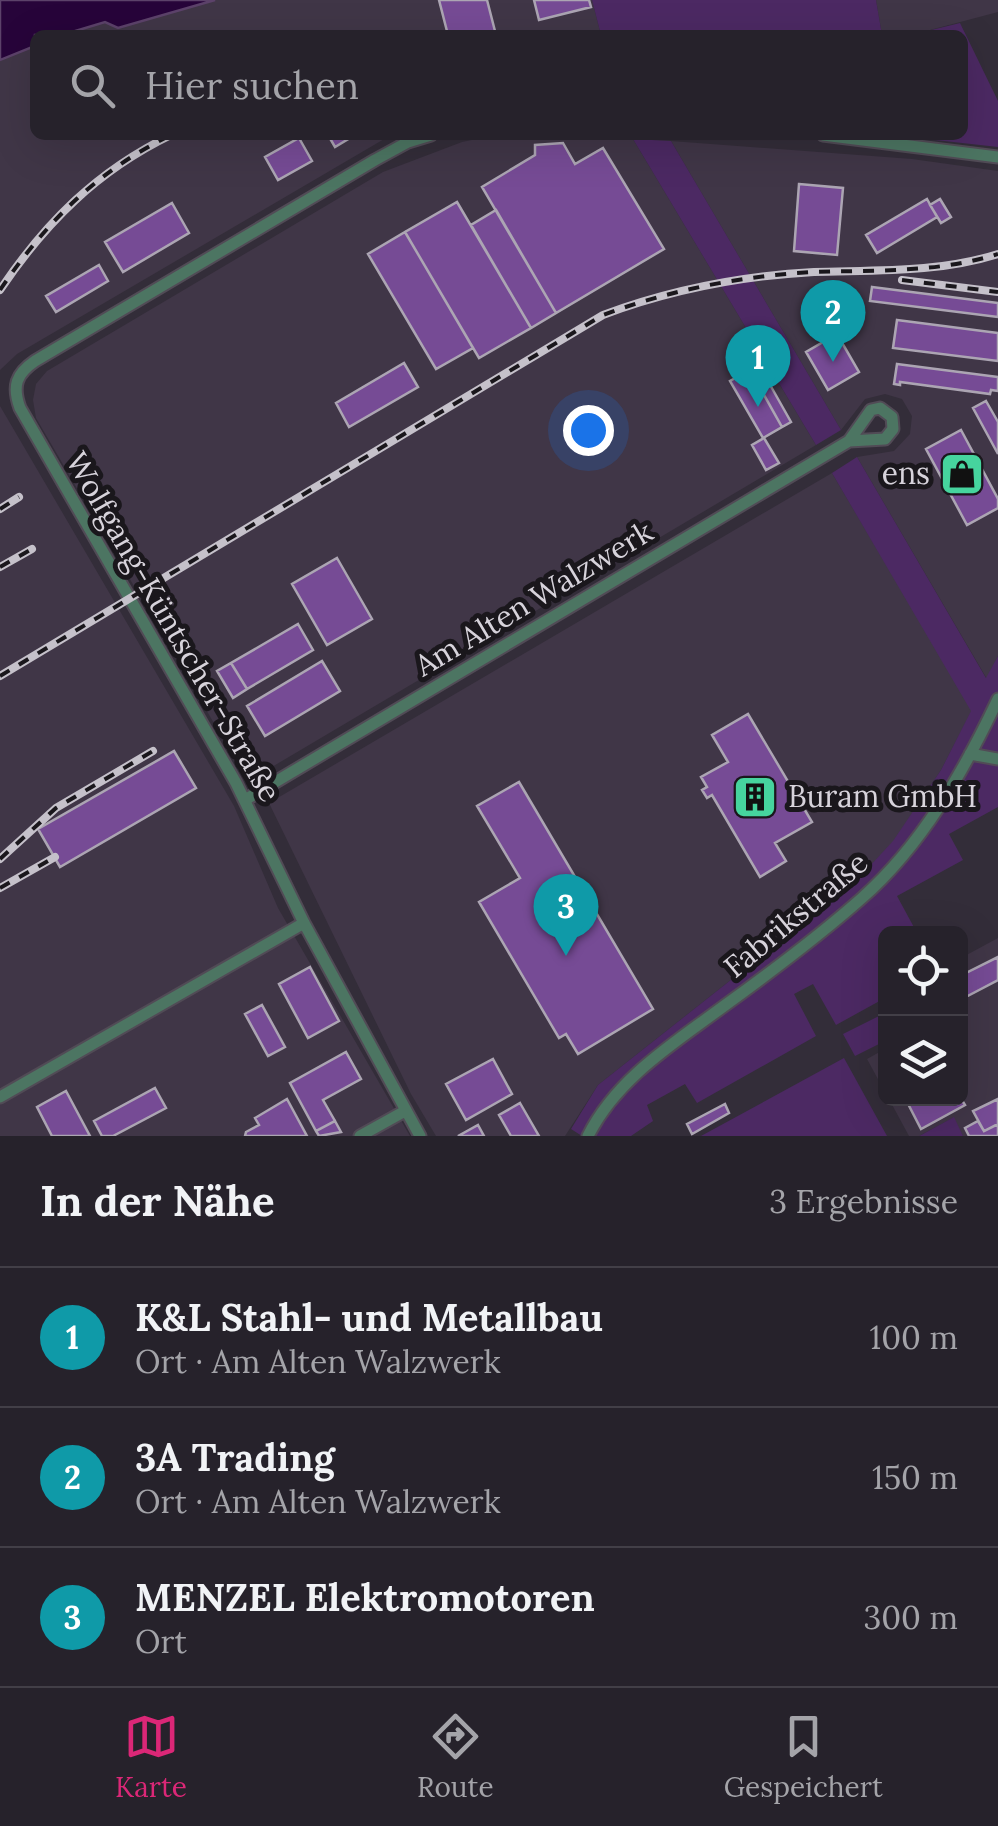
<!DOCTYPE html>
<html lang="de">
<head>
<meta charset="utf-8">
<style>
  :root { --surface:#26222b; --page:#2e2a33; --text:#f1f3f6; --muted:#a4a4a9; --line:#423f47; --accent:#db2777 }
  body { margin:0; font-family:Lora,serif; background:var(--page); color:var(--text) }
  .controls { position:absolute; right:30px; bottom:30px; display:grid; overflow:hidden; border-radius:15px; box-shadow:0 10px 40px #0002 }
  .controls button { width:90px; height:90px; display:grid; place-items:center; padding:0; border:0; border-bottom:2px solid var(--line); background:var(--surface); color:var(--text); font:50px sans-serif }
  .you { position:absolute; left:588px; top:430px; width:35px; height:35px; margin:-25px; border:8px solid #fff; border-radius:50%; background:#1a73e8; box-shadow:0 0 0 15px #1a73e833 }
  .badge { display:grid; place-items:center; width:65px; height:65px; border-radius:50%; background:var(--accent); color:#fff; font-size:32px; font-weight:700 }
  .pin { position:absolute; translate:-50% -82px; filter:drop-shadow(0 2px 5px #0008) }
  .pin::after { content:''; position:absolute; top:52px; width:35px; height:30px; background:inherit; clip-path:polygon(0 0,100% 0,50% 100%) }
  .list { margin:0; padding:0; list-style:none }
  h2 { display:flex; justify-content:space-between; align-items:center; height:130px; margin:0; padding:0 40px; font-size:42px }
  h2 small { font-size:32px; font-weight:400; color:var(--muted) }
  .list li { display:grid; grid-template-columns:65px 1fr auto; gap:30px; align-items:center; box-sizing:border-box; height:140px; padding:0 40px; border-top:2px solid var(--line) }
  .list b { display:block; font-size:38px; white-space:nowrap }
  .list p { margin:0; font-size:32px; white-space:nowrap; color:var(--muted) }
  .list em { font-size:32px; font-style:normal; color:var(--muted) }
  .icon { flex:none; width:55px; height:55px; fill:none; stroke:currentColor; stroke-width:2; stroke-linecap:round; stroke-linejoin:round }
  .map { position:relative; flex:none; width:998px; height:1136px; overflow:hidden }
  .search { position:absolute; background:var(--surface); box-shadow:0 10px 40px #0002; left:30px; right:30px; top:30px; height:110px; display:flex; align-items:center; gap:25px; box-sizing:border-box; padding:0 35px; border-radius:15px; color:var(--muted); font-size:38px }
  .sheet { height:550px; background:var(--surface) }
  nav { display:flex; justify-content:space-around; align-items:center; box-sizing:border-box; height:140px; border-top:2px solid var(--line); background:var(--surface); font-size:28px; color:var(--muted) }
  nav a { display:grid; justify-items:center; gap:5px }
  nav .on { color:var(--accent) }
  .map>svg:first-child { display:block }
</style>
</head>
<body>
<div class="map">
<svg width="998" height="1136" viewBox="0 0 998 1136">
  <rect width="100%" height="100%" fill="#332d39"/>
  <!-- built -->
  <path fill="#403647" d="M215 0H592L601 35H62L106 21 119 28Z
    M876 0H998V12L911 35H882Z
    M35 46V135H391L17 354 0 370V60Z
    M496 135 633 139 816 445 255 777 243 773 36 418 33 400 36 384 47 371 383 172 462 142Z
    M671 141 912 159 998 171V656L987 679 857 457 894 451 910 434 912 416 902 399 885 394 865 399 841 430Z
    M0 406 234 806 278 908 410 1136H0Z
    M832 473 972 710 941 770 893 842 856 881 598 1085 565 1136H436L411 1094 269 803Z
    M998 938V1136H963L953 1118 919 1136H909L889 1099 960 1098 961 958Z
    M885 1049V1092L867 1059Z"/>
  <!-- green -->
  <path fill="#4c2963" d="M592 0H876L882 35H601Z
    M960 23 998 101V147L890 135H963V35H911Z
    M633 139 671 141 841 430 816 445Z
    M857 457 986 678 998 656V807L949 834 963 860 897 896 916 931 886 934 885 998 836 1025 813 984 794 994 816 1036 697 1103 685 1084 647 1105 653 1121 631 1136H582L571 1129 598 1085 856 881 893 841 941 770 971 711 832 473Z
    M885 1013V1041L855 1056 843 1034Z
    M844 1058 887 1136H701Z
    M954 1117 963 1136H919L923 1134Z"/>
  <!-- water -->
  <path fill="#27043a" stroke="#5c426a" stroke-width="2.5" d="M0 0H215L118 28 105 22 62 35H35V46L0 60Z"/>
  <!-- building -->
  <path fill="#764b95" stroke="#aca5b3" stroke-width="2.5" d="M439 0H487L496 35H448Z
    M534 0H589L591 7 539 20Z
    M328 135H355L335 147Z
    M299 138 312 161 278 180 265 157Z
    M563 143 575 164 603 148 664 249 556 313 482 187 535 155V145Z
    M799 184 843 188 837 255 794 251Z
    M927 199 937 217 877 253 866 235Z
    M940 199 951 217 941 223 930 205Z
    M457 202 531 328 479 358 405 232Z
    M172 203 189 233 123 272 105 242Z
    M496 210 556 313 531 328 471 225Z
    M405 232 473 348 436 369 368 254Z
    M99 265 108 281 56 312 46 296Z
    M872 287 998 303V317L870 301Z
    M897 320 998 333V361L893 348Z
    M837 334 859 372 828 390 806 352Z
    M404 363 418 387 349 427 336 403Z
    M897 364 998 377V391L991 390 990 394 900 382V385L894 384Z
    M750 370 782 427 763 438 730 381Z
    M769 383 791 422 782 427 760 388Z
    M986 401 998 422V454L973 408Z
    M961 430 998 499V508L967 525 926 449Z
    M764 438 779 463 766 470 752 445Z
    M337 558 372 619 327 645 292 584Z
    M298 624 313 650 247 689 231 663Z
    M322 661 340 691 265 736 247 706Z
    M231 663 247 689 233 698 217 671Z
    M748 714 812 822 775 843 786 861 760 877 712 795 707 798 702 790 707 787 701 777 728 762 712 735Z
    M174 751 196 788 60 867 38 829Z
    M519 782 653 1009 578 1054 566 1034 559 1038 479 902 520 878 477 806Z
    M998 957V980L960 1000V976Z
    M310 967 339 1021 308 1038 279 984Z
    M262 1005 285 1047 268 1056 245 1014Z
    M346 1052 361 1079 323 1100 335 1121 316 1131 290 1083Z
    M493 1059 512 1094 466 1120 446 1084Z
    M155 1088 166 1108 113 1136H102L94 1121Z
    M66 1091 90 1136H52L37 1107Z
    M960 1097 965 1105 921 1129 905 1098Z
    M287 1099 307 1136H245L246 1132 259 1125 255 1118Z
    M998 1099V1124L984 1131 973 1111Z
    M520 1103 539 1136H511L499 1115Z
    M725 1104 729 1113 692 1134 687 1124Z
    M335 1121 341 1132 319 1136 316 1131Z
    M978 1121 984 1131 998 1124V1136H969L965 1128Z
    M478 1125 484 1136H458Z"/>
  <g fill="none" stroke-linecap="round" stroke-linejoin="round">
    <!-- minor casing -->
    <g stroke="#514b56" stroke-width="15">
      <path id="minor" d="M823 135 998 157
        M880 408 892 417 893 429 885 439 849 441 871 410Z
        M970 754 998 759
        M245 800 849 441
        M0 1097 304 923
        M360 1136 405 1111
        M420 1136 304 923 236 783 20 408C12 386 16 374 35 361L375 160 408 142 431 135
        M588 1136C617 1078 673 1044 724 1006 771 972 818 937 862 898 922 845 964 771 998 699"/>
    </g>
    <!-- minor -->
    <use href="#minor" stroke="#4c7562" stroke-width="11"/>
    <!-- rail casing -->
    <g stroke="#c5c1ca" stroke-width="8">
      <path id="rail" d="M902 280 998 292
        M0 290C46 222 97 171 171 135
        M0 509 19 497
        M0 567 32 549
        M0 676 603 315C670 290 741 276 814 272 876 270 938 273 998 254
        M0 859 56 808 153 751
        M0 888 55 857"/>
    </g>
    <!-- rail -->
    <use href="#rail" stroke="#1a171c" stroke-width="4" stroke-dasharray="11" stroke-linecap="butt"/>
  </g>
  <!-- icons -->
  <defs>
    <g id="shop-square" transform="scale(2.25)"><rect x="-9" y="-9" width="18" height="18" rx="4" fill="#46d49e" stroke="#1a171c"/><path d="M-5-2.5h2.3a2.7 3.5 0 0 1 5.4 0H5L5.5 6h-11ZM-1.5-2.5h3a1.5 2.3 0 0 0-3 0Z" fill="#111"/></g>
    <g id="building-square" transform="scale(2.25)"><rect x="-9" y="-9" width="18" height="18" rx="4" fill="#46d49e" stroke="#1a171c"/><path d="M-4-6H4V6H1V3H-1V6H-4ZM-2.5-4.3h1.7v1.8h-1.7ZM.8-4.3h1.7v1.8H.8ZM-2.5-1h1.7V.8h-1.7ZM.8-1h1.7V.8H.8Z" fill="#111"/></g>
  </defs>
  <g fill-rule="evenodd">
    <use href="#shop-square" x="962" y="474"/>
    <use href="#building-square" x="755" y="797"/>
  </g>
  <g text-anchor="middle" stroke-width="10" stroke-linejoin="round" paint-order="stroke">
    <!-- poi labels -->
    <g font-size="30" fill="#d7d3db" stroke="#1a171c" text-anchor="end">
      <text x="930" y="484">ens</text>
      <text x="788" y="807" text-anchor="start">Buram GmbH</text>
    </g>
    <!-- street labels -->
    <g font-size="30" fill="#d7d3db" stroke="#1a171c">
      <text transform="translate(534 599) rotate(-31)" y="10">Am Alten Walzwerk</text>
      <text transform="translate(173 627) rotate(60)" y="10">Wolfgang-Küntscher-Straße</text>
      <text transform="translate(796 915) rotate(-40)" y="10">Fabrikstraße</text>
    </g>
  </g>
</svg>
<div class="controls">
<button><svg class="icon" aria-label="locate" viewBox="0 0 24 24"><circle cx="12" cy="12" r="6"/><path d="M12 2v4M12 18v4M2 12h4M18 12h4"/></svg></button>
<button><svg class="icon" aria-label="layers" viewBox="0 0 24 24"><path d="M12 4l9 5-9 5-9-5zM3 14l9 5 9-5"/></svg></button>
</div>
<div class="you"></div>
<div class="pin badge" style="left:758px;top:407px;background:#0f9aa8">1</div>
<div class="pin badge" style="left:833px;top:362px;background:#0f9aa8">2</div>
<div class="pin badge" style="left:566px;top:956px;background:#0f9aa8">3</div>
<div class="search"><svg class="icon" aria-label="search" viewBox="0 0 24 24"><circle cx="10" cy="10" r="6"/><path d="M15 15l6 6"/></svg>Hier suchen</div>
</div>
<section class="sheet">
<h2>In der Nähe<small>3 Ergebnisse</small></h2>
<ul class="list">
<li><span class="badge" style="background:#0f9aa8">1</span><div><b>K&amp;L Stahl- und Metallbau</b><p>Ort · Am Alten Walzwerk</p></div><em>100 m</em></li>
<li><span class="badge" style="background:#0f9aa8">2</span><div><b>3A Trading</b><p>Ort · Am Alten Walzwerk</p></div><em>150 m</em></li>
<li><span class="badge" style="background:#0f9aa8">3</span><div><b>MENZEL Elektromotoren</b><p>Ort</p></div><em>300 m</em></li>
</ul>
</section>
<nav>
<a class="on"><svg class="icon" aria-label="map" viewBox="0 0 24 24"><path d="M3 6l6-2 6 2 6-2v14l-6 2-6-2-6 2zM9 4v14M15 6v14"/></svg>Karte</a>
<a><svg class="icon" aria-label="directions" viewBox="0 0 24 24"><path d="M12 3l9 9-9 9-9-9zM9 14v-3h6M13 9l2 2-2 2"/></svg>Route</a>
<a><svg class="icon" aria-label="saved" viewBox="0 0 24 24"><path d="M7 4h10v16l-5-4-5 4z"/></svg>Gespeichert</a>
</nav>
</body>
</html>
